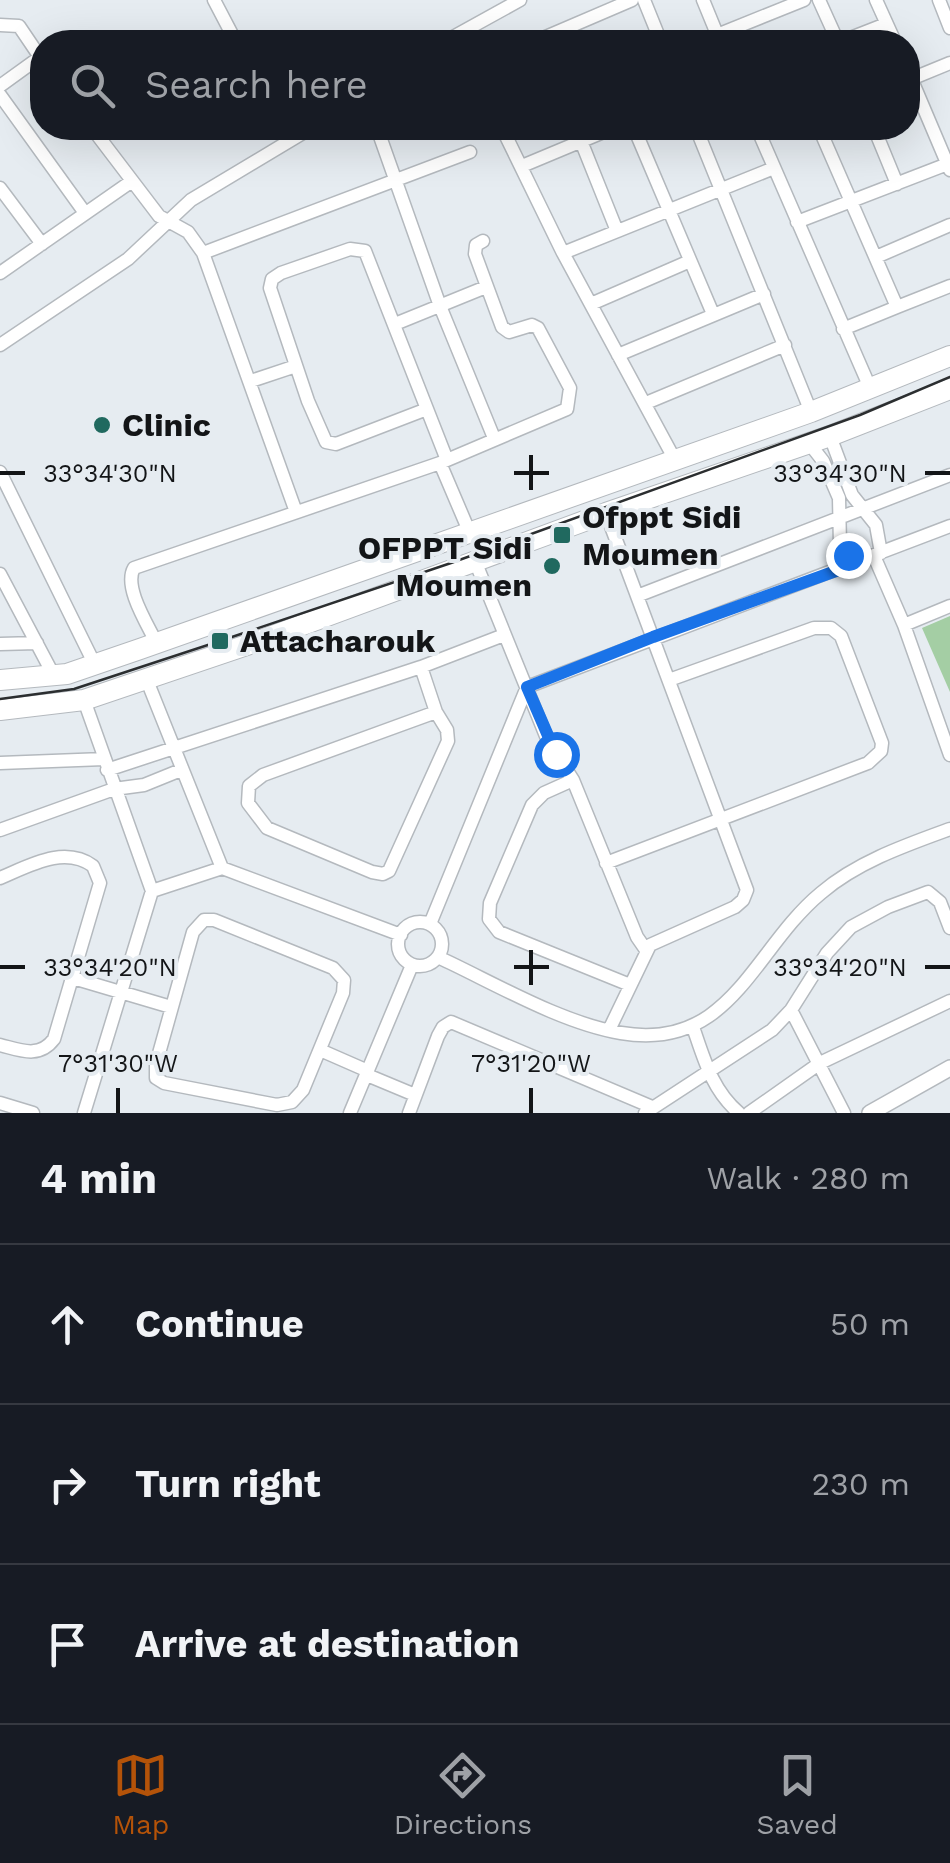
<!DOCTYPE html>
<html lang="en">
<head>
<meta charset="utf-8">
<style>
  :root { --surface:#171b24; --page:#242831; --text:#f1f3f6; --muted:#9ea1a6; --line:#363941; --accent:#b45309 }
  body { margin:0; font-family:"Work Sans",sans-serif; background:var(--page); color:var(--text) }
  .stop { position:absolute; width:30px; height:30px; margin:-22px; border:8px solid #1a73e8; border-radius:50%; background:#fff }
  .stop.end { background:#1a73e8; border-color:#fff; box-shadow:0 2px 10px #0008 }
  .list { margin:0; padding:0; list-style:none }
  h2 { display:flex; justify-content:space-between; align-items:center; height:130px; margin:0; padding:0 40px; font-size:42px }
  h2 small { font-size:32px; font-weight:400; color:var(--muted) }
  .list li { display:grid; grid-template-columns:65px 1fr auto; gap:30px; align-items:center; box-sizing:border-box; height:160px; padding:0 40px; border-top:2px solid var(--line) }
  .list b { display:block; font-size:38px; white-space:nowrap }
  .list em { font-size:32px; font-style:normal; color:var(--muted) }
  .icon { flex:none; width:55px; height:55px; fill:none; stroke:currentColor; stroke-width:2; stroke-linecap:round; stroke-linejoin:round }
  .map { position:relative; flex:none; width:950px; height:1113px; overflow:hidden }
  .search { position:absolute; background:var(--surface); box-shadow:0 10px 40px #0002; left:30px; right:30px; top:30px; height:110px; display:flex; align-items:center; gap:25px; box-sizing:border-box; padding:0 35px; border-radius:40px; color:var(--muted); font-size:38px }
  .sheet { height:610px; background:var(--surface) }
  nav { display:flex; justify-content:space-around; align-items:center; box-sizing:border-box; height:140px; border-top:2px solid var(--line); background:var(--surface); font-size:28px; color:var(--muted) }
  nav a { display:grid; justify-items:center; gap:5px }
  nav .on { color:var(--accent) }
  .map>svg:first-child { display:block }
</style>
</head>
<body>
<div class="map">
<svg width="950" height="1113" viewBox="0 0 950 1113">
  <rect width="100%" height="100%" fill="#e6ecf1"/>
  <!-- green -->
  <path fill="#a4cea4" d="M950 616V692L922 628Z"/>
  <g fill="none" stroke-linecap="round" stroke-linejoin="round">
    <!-- minor casing -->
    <g stroke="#b4b9be" stroke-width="15">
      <path id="minor" d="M214 0 236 42
        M644 0 661 42
        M703 0 719 39
        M819 0 838 42
        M876 0 895 42
        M939 0 950 28
        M0 25 19 26 42 60
        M717 35 804 0
        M444 42 520 0
        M534 42 632 0
        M840 42 886 24
        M908 71 950 170
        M911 79 950 63
        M0 86 40 57
        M0 95 85 213
        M92 128 159 216 188 232 203 253 296 512
        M377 128 440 306 494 438
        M502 128 563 253 675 460
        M634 128 713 314
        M696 128 811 412
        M757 128 871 390
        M819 128 897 307 843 329
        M874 128 897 184
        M760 135 778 128
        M581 141 617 231
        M522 166 613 128
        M0 188 42 244
        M797 222 950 163
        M203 253 470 152
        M563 253 774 168
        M876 257 950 225
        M0 273 132 181
        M591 304 690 261
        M897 307 950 286
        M395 324 486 287
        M0 345 128 259 191 200 311 128
        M618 355 764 294
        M251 381 296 366
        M646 403 785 345
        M427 409 336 444 326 442 308 401 270 288 272 279 281 273 350 249 365 251 447 460
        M830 436 852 495 876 525 881 553
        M809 443 823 461 839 498 840 545 858 563
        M440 463 469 531
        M0 472 95 665
        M606 513 747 890 743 900 735 907 650 945 609 1030
        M874 556 904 625 950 755
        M475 561 548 741 573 780 637 937 646 950
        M0 574 54 676
        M637 596 950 475
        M904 625 950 606
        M0 644 37 643
        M157 644C148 625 123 587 134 568L440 463 567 409 570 388 538 328 532 325 509 332 502 327 475 254 476 245 483 241
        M421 667 436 712 447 730 448 741 389 871 383 874 372 872 267 828 248 803 249 786 263 775 436 712
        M146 678 222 868 401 935
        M0 763 104 759
        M107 770 421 667 504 635
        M573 780 544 793 532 805 490 903 489 919 499 932 630 985
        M0 830 114 789 144 785 181 770
        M606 863 868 763 881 751 882 743 841 636 831 628H814L669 680
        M0 878C29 866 64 845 93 866L100 883 54 1039C39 1059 20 1050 0 1045
        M152 891 222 868
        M204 920H214L333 968 344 980 343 993 303 1090 292 1102 277 1105 164 1083 156 1078V1064L193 932Z
        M398 944a22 22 0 1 1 44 0a22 22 0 1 1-44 0Z
        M430 924 527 687 950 526
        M438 957C494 983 561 1023 621 1033 731 1052 753 949 821 893 857 862 906 845 950 829
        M73 978 171 1007
        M791 1010 844 1113
        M693 1027C704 1059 712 1090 739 1113
        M320 1050 368 1071
        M367 1075 415 1095
        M0 1103 33 1113
        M84 1113 152 891 84 700
        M350 1113 412 965
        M409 1113 438 1036 443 1027 451 1022 652 1107
        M645 1113 772 1030 791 1010 827 953 851 927 888 907 928 892 940 902 950 928
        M749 1113 820 1063 950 1001"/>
    </g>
    <!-- tertiary casing -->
    <g stroke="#b4b9be" stroke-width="18">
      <path id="tertiary" d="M870 1113 950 1068"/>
    </g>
    <!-- primary casing -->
    <g stroke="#b4b9be" stroke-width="22">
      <path id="primary" d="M0 680 67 674 140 649 811 412 950 356
        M0 710 84 700 259 641 606 513 830 436 950 389"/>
    </g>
    <!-- minor -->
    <use href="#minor" stroke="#fff" stroke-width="12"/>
    <!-- tertiary -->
    <use href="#tertiary" stroke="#fff" stroke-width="15"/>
    <!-- primary -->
    <use href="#primary" stroke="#fff" stroke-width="20"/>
    <!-- tram -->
    <path stroke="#2b2e30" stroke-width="2.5" d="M0 699 74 689 220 641 451 563 860 415 950 377"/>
  </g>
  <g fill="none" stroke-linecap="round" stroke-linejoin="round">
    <!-- route -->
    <path stroke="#1a73e8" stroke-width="12" d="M556 754 527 687 653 637 858 563 848 555"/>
  </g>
  <!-- ticks -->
  <path fill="none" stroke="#131517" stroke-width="4" d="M531 455V490M0 473H25M514 473H549M925 473H950M531 950V985M0 967H25M514 967H549M925 967H950M118 1088V1113M531 1088V1113"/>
  <!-- markers -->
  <g fill="#20695f" stroke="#e6ecf1" stroke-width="4">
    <circle cx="102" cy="425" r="10"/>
    <rect x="552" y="525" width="20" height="20" rx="5"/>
    <circle cx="552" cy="566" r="10"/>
    <rect x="210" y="631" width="20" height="20" rx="5"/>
  </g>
  <g text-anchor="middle" stroke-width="8" stroke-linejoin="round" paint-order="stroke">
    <!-- poi labels -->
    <g font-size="32" font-weight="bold" fill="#131517" stroke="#e6ecf1" text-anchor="start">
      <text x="122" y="436">Clinic</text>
      <text x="582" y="528">Ofppt Sidi<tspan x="582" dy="37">Moumen</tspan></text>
      <text x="532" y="559" text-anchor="end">OFPPT Sidi<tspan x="532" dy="37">Moumen</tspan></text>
      <text x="240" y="652">Attacharouk</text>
    </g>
  </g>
  <g font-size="25" text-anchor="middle" fill="#131517" stroke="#e6ecf1" stroke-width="8" stroke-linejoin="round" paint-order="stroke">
    <text x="110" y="482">33°34'30"N</text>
    <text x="840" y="482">33°34'30"N</text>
    <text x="110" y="976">33°34'20"N</text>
    <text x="840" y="976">33°34'20"N</text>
    <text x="118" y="1072">7°31'30"W</text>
    <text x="531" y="1072">7°31'20"W</text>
  </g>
</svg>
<div class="stop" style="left:556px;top:754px"></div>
<div class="stop end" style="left:848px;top:555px"></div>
<div class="search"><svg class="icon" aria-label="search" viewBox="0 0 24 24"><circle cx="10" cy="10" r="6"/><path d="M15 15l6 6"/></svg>Search here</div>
</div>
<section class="sheet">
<h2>4 min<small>Walk · 280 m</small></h2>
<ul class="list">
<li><svg class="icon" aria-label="ahead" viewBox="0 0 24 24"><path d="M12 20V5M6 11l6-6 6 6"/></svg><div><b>Continue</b></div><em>50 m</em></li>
<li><svg class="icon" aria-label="right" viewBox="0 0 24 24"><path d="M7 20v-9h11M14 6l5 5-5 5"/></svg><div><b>Turn right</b></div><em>230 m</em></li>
<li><svg class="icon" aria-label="arrive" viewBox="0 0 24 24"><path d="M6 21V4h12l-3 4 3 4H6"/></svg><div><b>Arrive at destination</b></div></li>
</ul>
</section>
<nav>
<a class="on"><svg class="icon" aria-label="map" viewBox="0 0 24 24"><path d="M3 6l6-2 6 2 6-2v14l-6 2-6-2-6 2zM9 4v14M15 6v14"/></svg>Map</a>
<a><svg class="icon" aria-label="directions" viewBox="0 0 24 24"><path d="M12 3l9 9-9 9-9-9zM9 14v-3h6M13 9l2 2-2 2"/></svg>Directions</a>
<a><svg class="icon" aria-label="saved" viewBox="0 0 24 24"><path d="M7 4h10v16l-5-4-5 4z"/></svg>Saved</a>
</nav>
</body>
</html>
